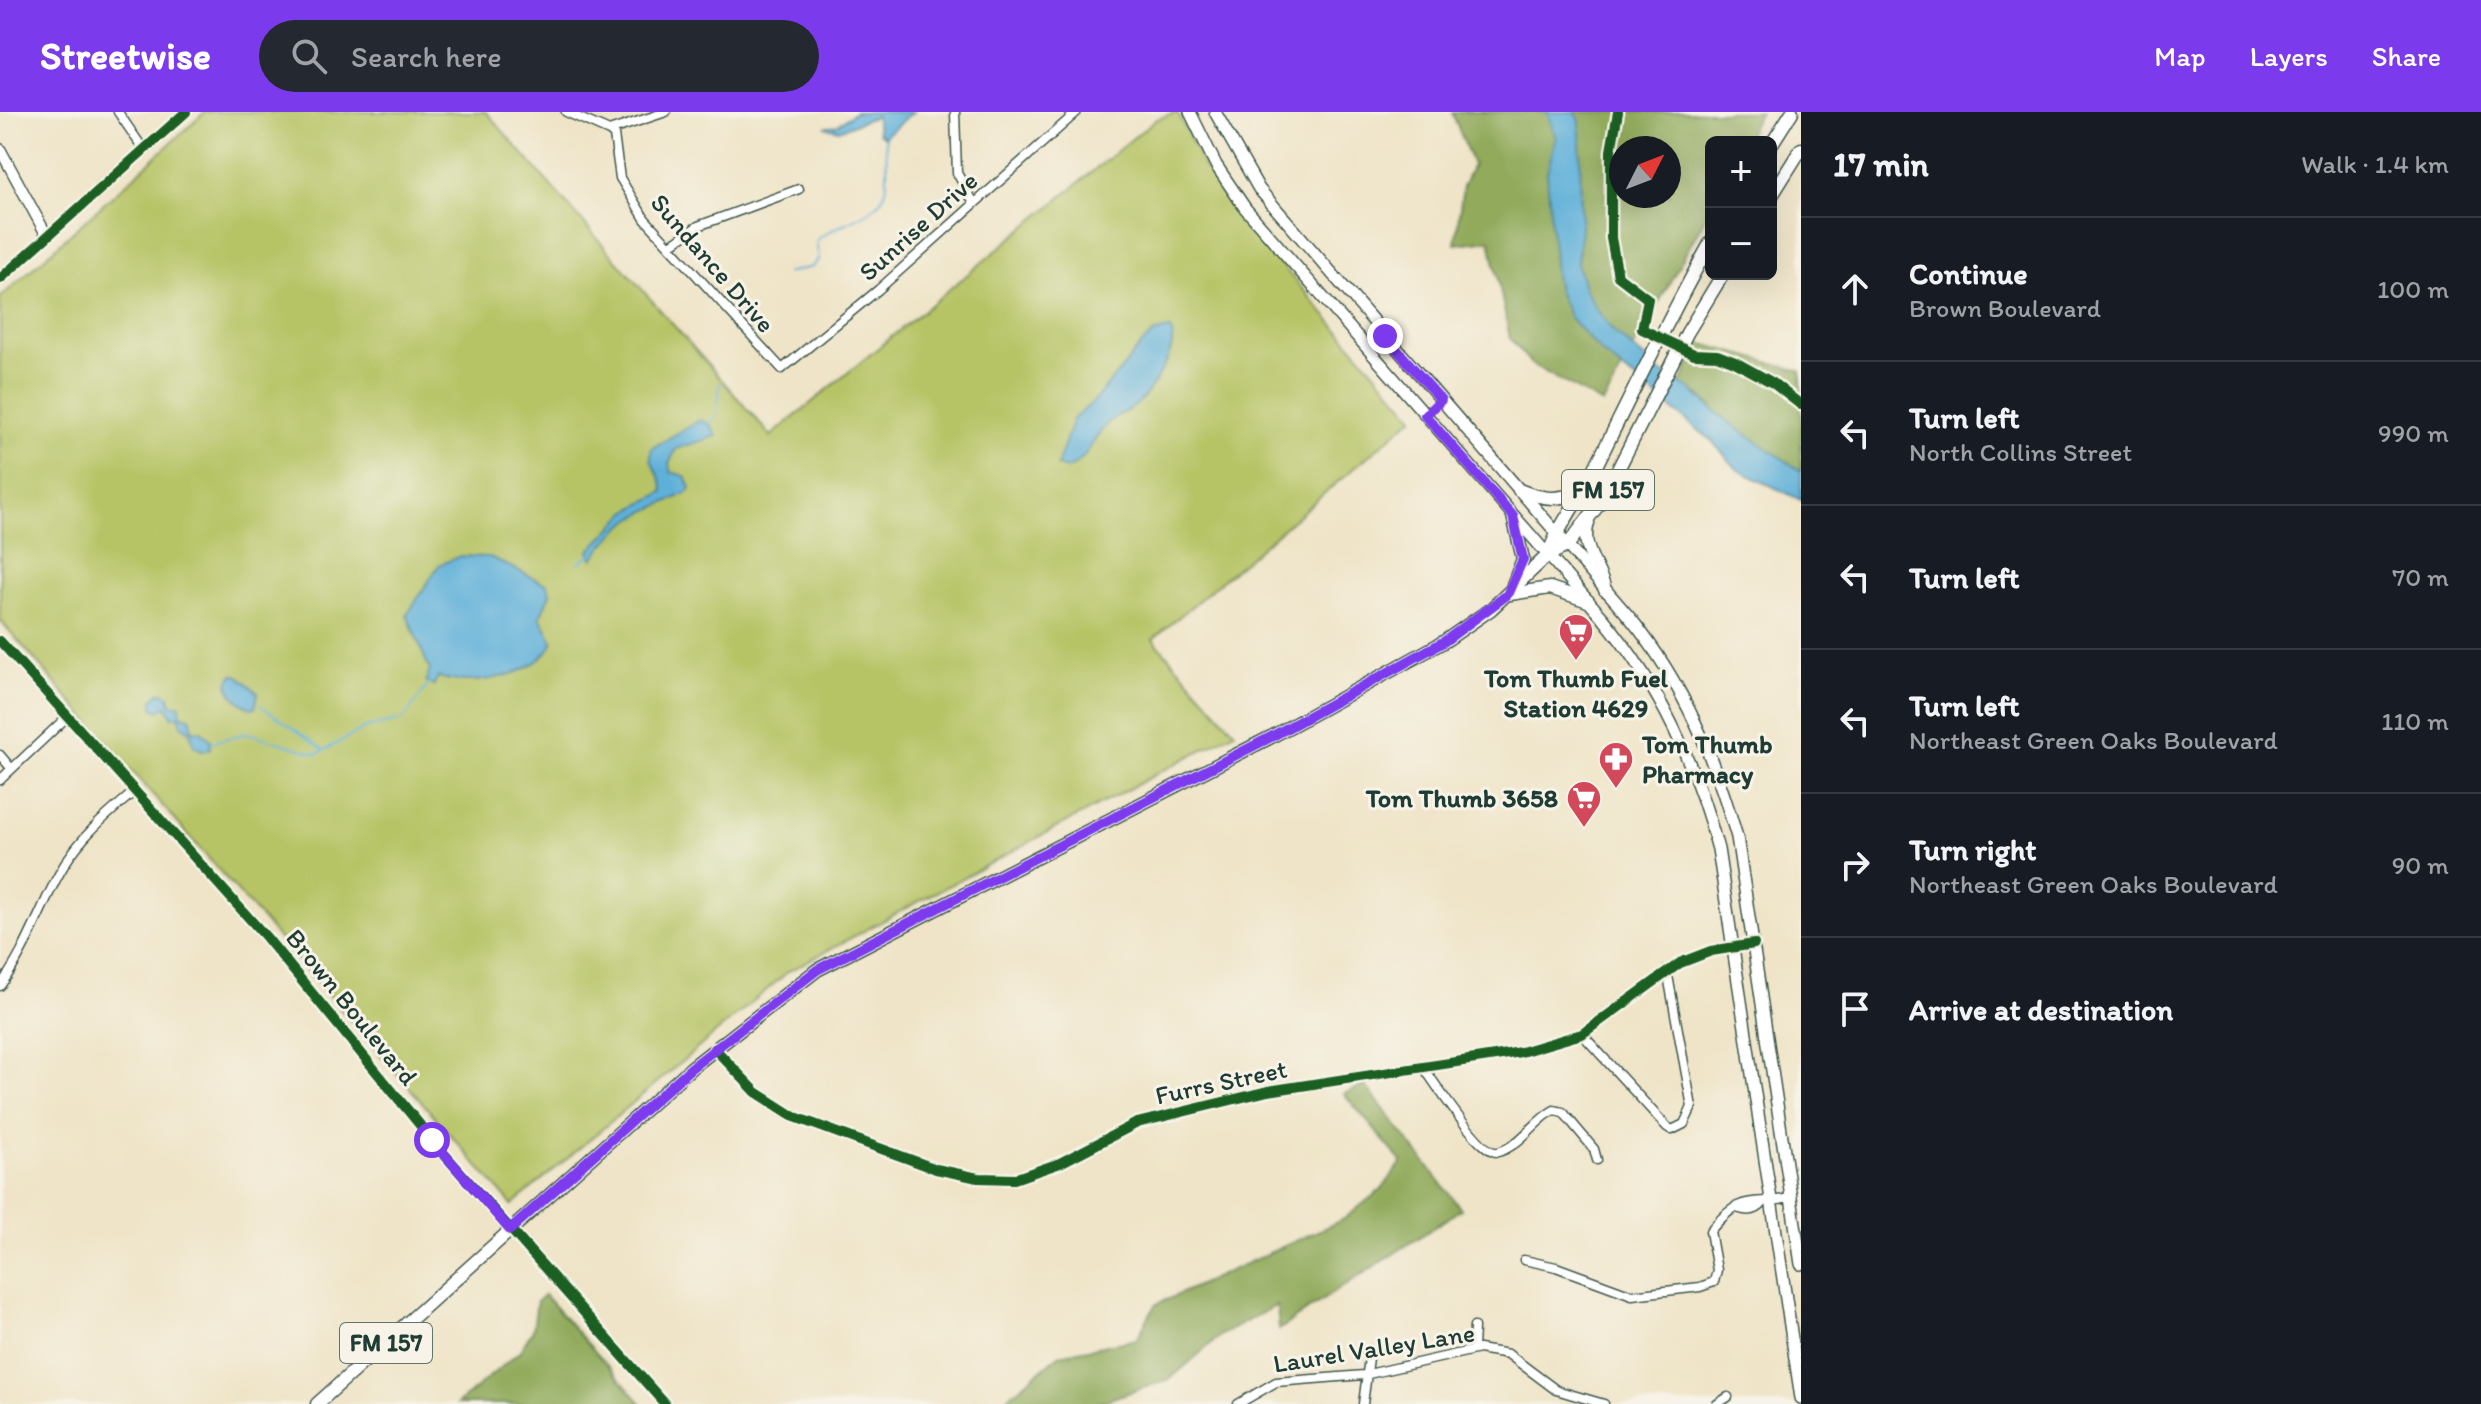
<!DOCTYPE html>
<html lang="en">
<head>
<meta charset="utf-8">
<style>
  :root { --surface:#171b24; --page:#242831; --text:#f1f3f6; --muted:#9ea1a6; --line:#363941; --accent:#7c3aed }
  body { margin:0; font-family:Itim,sans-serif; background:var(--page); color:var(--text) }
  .controls { position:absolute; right:24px; top:24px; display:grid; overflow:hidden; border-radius:12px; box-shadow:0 8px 32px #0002 }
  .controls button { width:72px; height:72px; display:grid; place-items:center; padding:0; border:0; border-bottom:2px solid var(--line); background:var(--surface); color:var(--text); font:40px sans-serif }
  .compass { position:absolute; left:1609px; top:24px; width:72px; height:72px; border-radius:50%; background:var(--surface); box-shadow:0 8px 32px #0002; rotate:48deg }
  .stop { position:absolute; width:24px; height:24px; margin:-18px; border:6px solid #7c3aed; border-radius:50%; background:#fff }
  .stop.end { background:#7c3aed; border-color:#fff; box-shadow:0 2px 8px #0008 }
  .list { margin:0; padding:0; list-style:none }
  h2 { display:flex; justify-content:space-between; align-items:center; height:104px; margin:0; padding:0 32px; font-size:34px }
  h2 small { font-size:26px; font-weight:400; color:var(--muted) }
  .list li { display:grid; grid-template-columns:52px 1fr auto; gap:24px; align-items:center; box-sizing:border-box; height:144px; padding:0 32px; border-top:2px solid var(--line) }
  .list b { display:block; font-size:30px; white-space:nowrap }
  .list p { margin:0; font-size:26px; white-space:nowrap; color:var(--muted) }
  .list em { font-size:26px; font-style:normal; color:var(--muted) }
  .icon { flex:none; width:44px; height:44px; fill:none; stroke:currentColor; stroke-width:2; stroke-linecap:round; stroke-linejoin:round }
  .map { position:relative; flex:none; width:1801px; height:1292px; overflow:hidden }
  header { display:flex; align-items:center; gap:48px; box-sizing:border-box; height:112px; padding:0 40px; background:var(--accent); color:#fff }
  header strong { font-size:38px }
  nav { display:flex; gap:44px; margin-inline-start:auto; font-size:28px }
  .search { width:560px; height:72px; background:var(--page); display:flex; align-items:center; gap:20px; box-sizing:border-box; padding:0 28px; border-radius:44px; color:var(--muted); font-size:30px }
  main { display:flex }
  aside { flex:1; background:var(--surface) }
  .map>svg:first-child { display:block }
</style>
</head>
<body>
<header>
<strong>Streetwise</strong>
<div class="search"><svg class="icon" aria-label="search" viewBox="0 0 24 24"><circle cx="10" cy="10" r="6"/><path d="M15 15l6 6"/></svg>Search here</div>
<nav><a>Map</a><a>Layers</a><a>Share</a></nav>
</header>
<main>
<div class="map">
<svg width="1801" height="1292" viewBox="0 0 1801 1292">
  <rect width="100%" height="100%" fill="#f7f3e8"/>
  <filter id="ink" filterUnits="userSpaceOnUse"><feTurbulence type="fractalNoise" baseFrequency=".0125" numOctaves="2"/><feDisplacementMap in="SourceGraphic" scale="16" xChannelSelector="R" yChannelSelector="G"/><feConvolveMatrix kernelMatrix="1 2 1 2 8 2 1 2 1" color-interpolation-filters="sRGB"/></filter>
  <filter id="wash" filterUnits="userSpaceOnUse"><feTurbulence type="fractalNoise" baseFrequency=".006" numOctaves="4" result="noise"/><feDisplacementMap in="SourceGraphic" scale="32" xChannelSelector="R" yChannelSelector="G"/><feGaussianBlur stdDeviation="1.8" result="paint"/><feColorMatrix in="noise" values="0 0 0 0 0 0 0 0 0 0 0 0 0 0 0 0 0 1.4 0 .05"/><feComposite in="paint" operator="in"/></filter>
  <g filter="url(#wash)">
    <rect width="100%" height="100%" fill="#efe4c7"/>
    <!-- green -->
    <path fill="#b7c466" stroke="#6b804d" stroke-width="2" d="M205 0H486L771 324 1155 8 1177 0 1205 56 1239 104 1414 305 1153 527 1235 620 789 859 512 1093 0 508V186Z"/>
    <!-- forest -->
    <path fill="#91aa5b" stroke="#587448" stroke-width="2" fill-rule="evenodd" d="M1452 0H1760L1744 30H1711V95L1603 292 1531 252 1510 226 1490 128 1455 132 1463 74 1473 53ZM1621 36H1669V84H1621Z
      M1699 231 1801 259V359L1727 309 1698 282 1680 274Z
      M1365 973 1461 1097C1401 1139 1338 1175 1279 1218L1277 1193 1221 1223 1170 1267 1094 1292H1000L1059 1243 1137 1227 1155 1193 1344 1107 1383 1076 1402 1050 1344 982Z
      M544 1183 642 1292H457L519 1240 533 1218 537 1189Z"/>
    <!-- water -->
    <path fill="#5eb0d9" stroke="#3e7686" stroke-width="2" d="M855 0H913L884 25 878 21 876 4 839 18 825 15 837 13Z
      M1547 0H1575L1580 8 1581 115 1577 152 1585 178 1596 196 1613 219 1663 262 1690 277 1727 309 1801 359V388L1738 358 1711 328 1602 241 1570 206 1558 179 1555 162 1547 60 1556 25Z
      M1169 217C1183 232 1150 281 1136 293 1128 300 1116 303 1109 310 1093 325 1088 348 1067 357L1057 354 1073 307 1094 289 1144 230 1156 220Z
      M700 308 710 312 717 324 676 337 669 352 671 360 685 364 691 375 689 380C641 403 627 400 593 447L589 439 628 399 663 380C664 363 646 353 652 336Z
      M460 444 490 445 548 473 550 482 540 505 553 529C540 565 469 576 438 565L433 574 426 569 430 558 407 503 439 453Z
      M232 563H238L258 581 255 596C243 596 230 583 228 571Z
      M160 580 169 584 171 593H180L181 602 191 606 192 618 201 619 211 628 210 637 204 639 194 634 190 619 181 613 180 604 172 605 167 594 159 599 153 596V588Z"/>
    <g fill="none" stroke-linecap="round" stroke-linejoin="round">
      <!-- stream -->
      <path stroke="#5eb0d9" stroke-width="2" d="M786 161 812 155 819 147 816 129C834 111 881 104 886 77 889 61 886 41 885 25
        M707 313 717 304 720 271
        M579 451 591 442
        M260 593 324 638
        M213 630 247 621 317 642 366 616 403 608 430 570"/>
    </g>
  </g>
  <g filter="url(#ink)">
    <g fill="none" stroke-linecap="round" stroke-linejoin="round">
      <!-- minor casing -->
      <g stroke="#3e564a" stroke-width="11">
        <path id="minor" d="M118 0 144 38
          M566 0 609 19 666 0
          M955 0 957 61 974 91
          M609 19 614 23 620 66 645 107 782 257 878 178 1077 0
          M670 133 698 114 799 77
          M0 643 11 656
          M0 668 68 604
          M0 874C28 837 40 794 63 755 81 724 108 702 135 679
          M1582 922 1667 1015 1672 1018 1684 1012 1692 995 1667 858
          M715 937 756 980 795 1005 936 1057 978 1066 1014 1067 1060 1051 1137 1011 1268 979 1521 940 1582 922 1680 851 1711 839 1754 832
          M1424 956C1434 970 1482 1044 1498 1040 1519 1035 1535 1008 1554 998L1563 1000 1594 1037 1597 1048
          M1735 1095C1746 1100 1756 1101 1764 1090
          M1524 1148 1556 1155 1632 1183 1700 1175 1714 1170 1717 1158 1710 1119C1743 1080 1748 1094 1791 1086
          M1473 1237 1474 1215
          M1238 1292 1276 1270 1364 1263 1479 1237 1508 1242 1556 1278 1604 1292
          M1363 1292 1370 1238
          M1717 1292 1728 1285"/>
      </g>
      <!-- tertiary casing -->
      <g stroke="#3e564a" stroke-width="13">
        <path id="tertiary" d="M0 37 47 124
          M0 167 186 0
          M0 529 266 825 438 1035 665 1292"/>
      </g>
      <!-- secondary casing -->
      <g stroke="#3e564a" stroke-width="14">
        <path id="secondary" d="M1190 0 1216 53 1245 96 1603 506C1660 575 1695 651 1718 737L1801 1286
          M1215 0 1259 77 1631 507C1684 572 1714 646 1737 725L1801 1152"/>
      </g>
      <!-- primary casing -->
      <g stroke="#3e564a" stroke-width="15">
        <path id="primary" d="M1771 33 1792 0
          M1771 85 1801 37
          M1519 378C1542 387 1559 390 1582 378
          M1588 411C1580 436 1599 454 1605 478
          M1548 443C1558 414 1578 390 1592 362 1631 284 1668 206 1711 130
          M1513 473 1523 447 1513 404
          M1510 482 1550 476 1588 489
          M317 1292 691 956 817 858 1271 625 1445 529 1491 497 1548 443 1567 434 1603 387 1687 221 1723 162"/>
      </g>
      <!-- minor -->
      <use href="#minor" stroke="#fff" stroke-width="8"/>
      <!-- tertiary -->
      <use href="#tertiary" stroke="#fff" stroke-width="10"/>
      <!-- secondary -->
      <use href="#secondary" stroke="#fff" stroke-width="11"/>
      <!-- primary -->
      <use href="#primary" stroke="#fff" stroke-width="12"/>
      <!-- cycleway casing -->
      <g stroke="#f7f3e8" stroke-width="15">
        <path id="cycleway" d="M1618 0 1611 39V126L1618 164 1648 187 1642 217 1694 242 1717 243 1735 250 1773 271 1801 293
          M0 167 186 0
          M0 529 266 825 438 1035 665 1292
          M715 937 756 980 795 1005 936 1057 978 1066 1014 1067 1060 1051 1137 1011 1268 979 1521 940 1582 922 1680 851 1711 839 1754 832"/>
      </g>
      <!-- cycleway -->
      <use href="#cycleway" stroke="#1b5e20" stroke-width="10"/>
    </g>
  </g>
  <g fill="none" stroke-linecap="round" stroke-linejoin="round" filter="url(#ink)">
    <!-- route -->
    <path stroke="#7c3aed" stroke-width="10" d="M432 1028 510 1118 691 956 817 858 1271 625 1445 529 1507 483 1523 447 1513 404 1425 303 1441 288 1385 224"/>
  </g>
  <!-- icons -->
  <defs>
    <g id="supermarket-pin" transform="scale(1.8)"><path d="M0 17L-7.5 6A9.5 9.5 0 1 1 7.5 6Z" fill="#d1495b" stroke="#f7f3e8"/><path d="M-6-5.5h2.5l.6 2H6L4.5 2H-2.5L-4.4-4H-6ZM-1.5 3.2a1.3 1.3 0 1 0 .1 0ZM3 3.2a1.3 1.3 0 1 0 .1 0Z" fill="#fff"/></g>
    <g id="pharmacy-pin" transform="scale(1.8)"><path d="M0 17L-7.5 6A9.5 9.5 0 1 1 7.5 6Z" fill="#d1495b" stroke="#f7f3e8"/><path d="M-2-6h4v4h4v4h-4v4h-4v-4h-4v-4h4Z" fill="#fff"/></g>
  </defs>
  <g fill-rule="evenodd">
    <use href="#supermarket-pin" x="1576" y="519"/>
    <use href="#pharmacy-pin" x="1616" y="647"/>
    <use href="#supermarket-pin" x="1584" y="686"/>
  </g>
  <g text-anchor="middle" stroke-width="6" stroke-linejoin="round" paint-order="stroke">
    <!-- shield labels -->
    <g fill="#f7f3e8" stroke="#60746a" stroke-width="2">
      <rect x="1562" y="358" width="92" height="40" rx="6"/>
      <rect x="340" y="1211" width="92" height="40" rx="6"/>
    </g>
    <g font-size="24" font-weight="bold" fill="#1f3d34">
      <text x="1608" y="386">FM 157</text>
      <text x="386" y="1239">FM 157</text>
    </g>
    <!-- street labels -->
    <g font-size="26" fill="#1f3d34" stroke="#f7f3e8">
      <text transform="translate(918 114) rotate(-42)" y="9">Sunrise Drive</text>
      <text transform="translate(713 151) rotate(49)" y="9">Sundance Drive</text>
      <text transform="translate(352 895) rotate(51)" y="9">Brown Boulevard</text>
      <text transform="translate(1221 970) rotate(-12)" y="9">Furrs Street</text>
      <text transform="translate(1374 1236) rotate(-9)" y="9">Laurel Valley Lane</text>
    </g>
    <!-- poi labels -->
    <g font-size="26" font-weight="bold" fill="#1f3d34" stroke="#f7f3e8">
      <text x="1576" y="575">Tom Thumb Fuel<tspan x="1576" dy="30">Station 4629</tspan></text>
      <text x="1642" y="641" text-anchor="start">Tom Thumb<tspan x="1642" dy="30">Pharmacy</tspan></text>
      <text x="1558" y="695" text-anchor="end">Tom Thumb 3658</text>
    </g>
  </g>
</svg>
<div class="controls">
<button>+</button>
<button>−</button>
</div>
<svg class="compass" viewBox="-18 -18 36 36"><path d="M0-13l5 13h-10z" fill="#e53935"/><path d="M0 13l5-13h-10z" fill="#9ea1a6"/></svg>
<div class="stop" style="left:432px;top:1028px"></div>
<div class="stop end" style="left:1385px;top:224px"></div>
</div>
<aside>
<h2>17 min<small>Walk · 1.4 km</small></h2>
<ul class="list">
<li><svg class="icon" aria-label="ahead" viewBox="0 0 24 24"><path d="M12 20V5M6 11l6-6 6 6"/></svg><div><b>Continue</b><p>Brown Boulevard</p></div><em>100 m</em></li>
<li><svg class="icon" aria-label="left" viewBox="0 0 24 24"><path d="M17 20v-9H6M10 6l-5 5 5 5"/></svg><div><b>Turn left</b><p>North Collins Street</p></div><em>990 m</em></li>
<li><svg class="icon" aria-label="left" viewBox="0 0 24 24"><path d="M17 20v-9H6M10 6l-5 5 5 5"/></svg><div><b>Turn left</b></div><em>70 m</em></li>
<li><svg class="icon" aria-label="left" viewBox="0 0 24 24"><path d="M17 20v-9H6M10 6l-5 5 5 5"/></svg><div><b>Turn left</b><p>Northeast Green Oaks Boulevard</p></div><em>110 m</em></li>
<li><svg class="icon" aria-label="right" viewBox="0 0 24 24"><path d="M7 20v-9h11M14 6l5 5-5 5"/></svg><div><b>Turn right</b><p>Northeast Green Oaks Boulevard</p></div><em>90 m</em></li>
<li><svg class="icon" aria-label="arrive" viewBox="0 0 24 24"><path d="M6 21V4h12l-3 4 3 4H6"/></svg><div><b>Arrive at destination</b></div></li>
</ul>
</aside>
</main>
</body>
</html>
